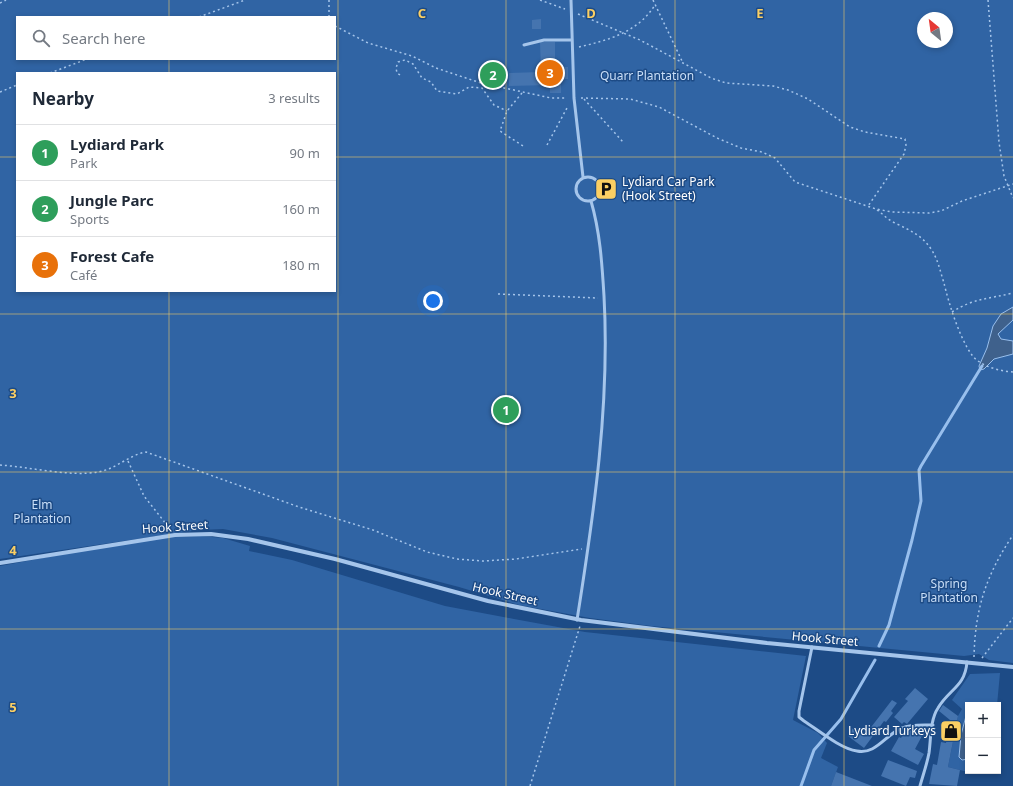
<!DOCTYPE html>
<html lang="en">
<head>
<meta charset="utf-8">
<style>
  :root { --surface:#fff; --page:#f6f6f7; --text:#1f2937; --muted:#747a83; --line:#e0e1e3; --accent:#d93025 }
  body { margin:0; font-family:"Noto Sans",sans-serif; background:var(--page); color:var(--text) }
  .controls { position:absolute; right:12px; bottom:12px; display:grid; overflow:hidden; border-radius:0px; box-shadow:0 2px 6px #0003 }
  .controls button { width:36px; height:36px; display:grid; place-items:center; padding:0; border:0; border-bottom:1px solid var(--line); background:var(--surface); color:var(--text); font:20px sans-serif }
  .compass { position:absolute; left:917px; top:12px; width:36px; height:36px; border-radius:50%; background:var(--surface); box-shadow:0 2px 6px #0003; rotate:331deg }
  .you { position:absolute; left:433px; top:301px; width:14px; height:14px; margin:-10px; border:3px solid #fff; border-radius:50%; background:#1a73e8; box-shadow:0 0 0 6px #1a73e833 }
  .badge { display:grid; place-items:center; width:26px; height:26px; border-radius:50%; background:var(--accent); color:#fff; font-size:13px; font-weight:700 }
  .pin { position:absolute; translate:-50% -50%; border:2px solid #fff; box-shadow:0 1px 4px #0006 }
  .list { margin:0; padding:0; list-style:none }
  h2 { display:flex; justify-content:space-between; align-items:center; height:52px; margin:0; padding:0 16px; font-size:17px }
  h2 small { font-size:13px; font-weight:400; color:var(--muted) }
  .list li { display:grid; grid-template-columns:26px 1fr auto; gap:12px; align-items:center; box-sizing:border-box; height:56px; padding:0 16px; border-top:1px solid var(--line) }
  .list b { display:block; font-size:15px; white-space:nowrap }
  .list p { margin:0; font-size:13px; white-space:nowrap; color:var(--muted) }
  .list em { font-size:13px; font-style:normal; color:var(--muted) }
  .icon { flex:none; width:22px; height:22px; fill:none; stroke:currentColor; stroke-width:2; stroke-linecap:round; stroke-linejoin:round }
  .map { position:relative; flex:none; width:1013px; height:786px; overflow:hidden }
  .search { position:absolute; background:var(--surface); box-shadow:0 2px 6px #0003; left:16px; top:16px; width:320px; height:44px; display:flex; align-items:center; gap:10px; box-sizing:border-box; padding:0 14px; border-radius:0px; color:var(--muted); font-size:15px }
  .panel { position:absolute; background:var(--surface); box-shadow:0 2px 6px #0003; left:16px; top:72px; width:320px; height:220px; border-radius:0px }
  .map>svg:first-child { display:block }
</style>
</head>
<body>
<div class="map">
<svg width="1013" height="786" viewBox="0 0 1013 786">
  <rect width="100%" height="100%" fill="#1d4b86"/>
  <!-- green -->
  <path fill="#3064a4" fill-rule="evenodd" d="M0 0H1013V663L989 660 979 654 964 656 651 626 590 618 519 605 459 587 272 538 223 529 199 530 0 559ZM17 17H335V59H17ZM923 18H947V42H923ZM17 73H335V291H17Z
    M201 536 223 538 250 546 249 551 292 560 445 606 514 619 585 632 806 656 793 720 818 733 827 743 821 758 838 767 831 786H0V566L150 538Z
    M1000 673 997 705H968V715L966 716 961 735 960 757 966 760 968 759V771H970L968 772 948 767 958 716 962 709 952 700 970 674Z"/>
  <!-- water -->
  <path fill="#3f618c" stroke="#98bfed" d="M1013 307V320L998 334 1001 339 1013 341V354L994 359 984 369 980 370 979 366 987 348 993 326 1001 314Z
    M968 715V759L962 760 959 757 961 735 966 716Z"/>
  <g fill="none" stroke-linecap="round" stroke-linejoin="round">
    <!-- stream -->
    <path stroke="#98bfed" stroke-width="3" d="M879 646 889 625 912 540 921 501 919 470 921 466 982 366
      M801 786 814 750 841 719 875 660"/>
  </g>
  <!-- building -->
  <path fill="#4574af" d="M541 19V29H532V20Z
    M540 42H555V67H568V79H561V93H550V85L509 86V73L541 72Z
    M491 67 499 71 493 81 485 77Z
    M915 688 928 699 907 724 904 722 902 724 894 717 908 701 905 699Z
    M892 700 897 703 891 711 893 713 886 722 884 721 864 748 848 736 853 728 862 735 863 733 865 735Z
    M943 705 958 716 948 767 960 770 957 786 929 784 933 764 937 765 941 742 946 743 950 720 939 711Z
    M911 727 923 734 915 749 924 754 918 765 891 751 899 737 901 738 905 731 908 733Z
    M888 760 917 771 915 778 910 777 906 786 881 776Z
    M836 772 872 786H831Z"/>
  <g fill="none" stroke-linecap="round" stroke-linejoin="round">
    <!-- path -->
    <path stroke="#a5c5eb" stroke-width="1.5" stroke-dasharray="2 3" stroke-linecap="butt" d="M329 0V17
      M540 0 565 9
      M653 0 682 61
      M988 0 999 142 1004 176 1013 198
      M0 3 6 0
      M578 14 640 40 711 78 726 83 773 86 788 90 808 99 850 127 865 132 905 139 906 145 904 154 868 206
      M199 17 245 0
      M335 26 368 43 412 56 436 68 481 83 551 98H567
      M579 47C609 40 638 32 655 5
      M50 73 87 59
      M400 75 397 73 396 68 398 62 405 60 413 64 422 78 431 82 437 91 457 94 469 87 482 88 494 105 507 111
      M0 92 17 85
      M522 93 507 111 500 131 523 146
      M581 98 630 99 659 107 717 138 741 148 762 152 775 158 795 182 876 209 892 212 929 213 941 211 962 201 1013 184
      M584 99 623 142
      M547 145 568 106
      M877 210C883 214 888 220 895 223 909 230 922 235 931 249 938 259 940 271 944 283 948 301 963 351 978 361 988 368 1001 371 1013 372
      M498 294 598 298
      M952 312C974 298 989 299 1013 293
      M128 461 144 496 170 529
      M0 465C30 467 70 477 98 472 116 469 129 455 146 452L299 507 373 530 427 552 457 559 483 561 516 559 582 549
      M974 657C975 609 986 575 1013 535
      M982 658 1013 618
      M530 786 580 626"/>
    <!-- service -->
    <path stroke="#a5c5eb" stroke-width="3" d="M571 0 574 98 583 177
      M524 45 544 40H571
      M576 189a12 12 0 1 1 24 0a12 12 0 1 1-24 0Z
      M577 620C594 513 610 404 604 296 602 263 600 232 591 201
      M812 647 799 711V717L804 721C818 730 841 749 857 751 876 755 886 734 902 728 911 724 923 725 933 725
      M920 786C923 775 927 764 929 753 931 739 930 720 938 708 949 689 965 687 967 662"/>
    <!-- minor -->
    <path stroke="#a5c5eb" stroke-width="4" d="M0 563 175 535 211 534 248 539 335 559 488 601 581 620 767 643 1013 667"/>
  </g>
  <!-- grid -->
  <path fill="none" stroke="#fbcf63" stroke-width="1" stroke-opacity="0.55" d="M169 0V17M338 0V786M506 0V786M675 0V786M844 0V786M169 59V73M0 157H17M335 157H1013M169 291V786M0 314H1013M0 472H1013M0 629H1013"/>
  <!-- icons -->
  <defs>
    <g id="parking-square" transform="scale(1.15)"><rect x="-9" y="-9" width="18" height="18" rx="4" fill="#fbcf63" stroke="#1d4b86"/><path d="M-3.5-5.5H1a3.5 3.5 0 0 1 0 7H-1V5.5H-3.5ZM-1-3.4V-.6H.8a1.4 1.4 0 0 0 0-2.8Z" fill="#111"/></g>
    <g id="shop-square" transform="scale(1.15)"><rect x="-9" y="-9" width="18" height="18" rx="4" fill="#fbcf63" stroke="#1d4b86"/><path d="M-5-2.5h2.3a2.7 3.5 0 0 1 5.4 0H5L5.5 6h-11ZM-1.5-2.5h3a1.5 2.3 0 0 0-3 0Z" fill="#111"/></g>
  </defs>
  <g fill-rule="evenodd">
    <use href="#parking-square" x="606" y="189"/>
    <use href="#shop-square" x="951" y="731"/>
  </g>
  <g text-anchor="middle" stroke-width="3" stroke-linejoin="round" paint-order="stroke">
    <!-- park labels -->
    <g font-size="12" fill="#cadff8" stroke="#1d4b86">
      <text x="647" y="80">Quarr Plantation</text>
      <text x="42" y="509">Elm<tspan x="42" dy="14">Plantation</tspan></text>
      <text x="949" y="588">Spring<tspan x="949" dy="14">Plantation</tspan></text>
    </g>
    <!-- poi labels -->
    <g font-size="12" fill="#fff" stroke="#1d4b86" text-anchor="start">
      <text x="622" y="186">Lydiard Car Park<tspan x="622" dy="14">(Hook Street)</tspan></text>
      <text x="936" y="735" text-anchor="end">Lydiard Turkeys</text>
    </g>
    <!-- street labels -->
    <g font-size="12" fill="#fff" stroke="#1d4b86">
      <text transform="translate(175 527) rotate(-4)" y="4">Hook Street</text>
      <text transform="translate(505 594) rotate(13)" y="4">Hook Street</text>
      <text transform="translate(825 639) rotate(5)" y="4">Hook Street</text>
    </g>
  </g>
  <g font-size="13" text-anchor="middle" font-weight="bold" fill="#fbcf63" stroke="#1d4b86" stroke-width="3" stroke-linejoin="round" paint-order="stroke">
    <text x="422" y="18">C</text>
    <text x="591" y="18">D</text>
    <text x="760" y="18">E</text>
    <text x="13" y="398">3</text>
    <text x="13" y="555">4</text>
    <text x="13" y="712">5</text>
  </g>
</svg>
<div class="controls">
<button>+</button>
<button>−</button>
</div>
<svg class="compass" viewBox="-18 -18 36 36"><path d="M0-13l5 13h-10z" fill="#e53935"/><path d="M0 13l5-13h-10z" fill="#747a83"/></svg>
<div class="you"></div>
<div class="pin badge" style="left:506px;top:410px;background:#2e9e5b">1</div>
<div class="pin badge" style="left:493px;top:75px;background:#2e9e5b">2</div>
<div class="pin badge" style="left:550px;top:73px;background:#e8710a">3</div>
<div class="search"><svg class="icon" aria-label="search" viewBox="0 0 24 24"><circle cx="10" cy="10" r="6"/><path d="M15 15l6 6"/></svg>Search here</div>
<section class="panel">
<h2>Nearby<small>3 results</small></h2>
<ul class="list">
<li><span class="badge" style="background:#2e9e5b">1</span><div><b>Lydiard Park</b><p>Park</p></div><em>90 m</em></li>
<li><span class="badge" style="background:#2e9e5b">2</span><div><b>Jungle Parc</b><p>Sports</p></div><em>160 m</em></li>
<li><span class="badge" style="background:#e8710a">3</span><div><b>Forest Cafe</b><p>Café</p></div><em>180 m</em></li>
</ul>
</section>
</div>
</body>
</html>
